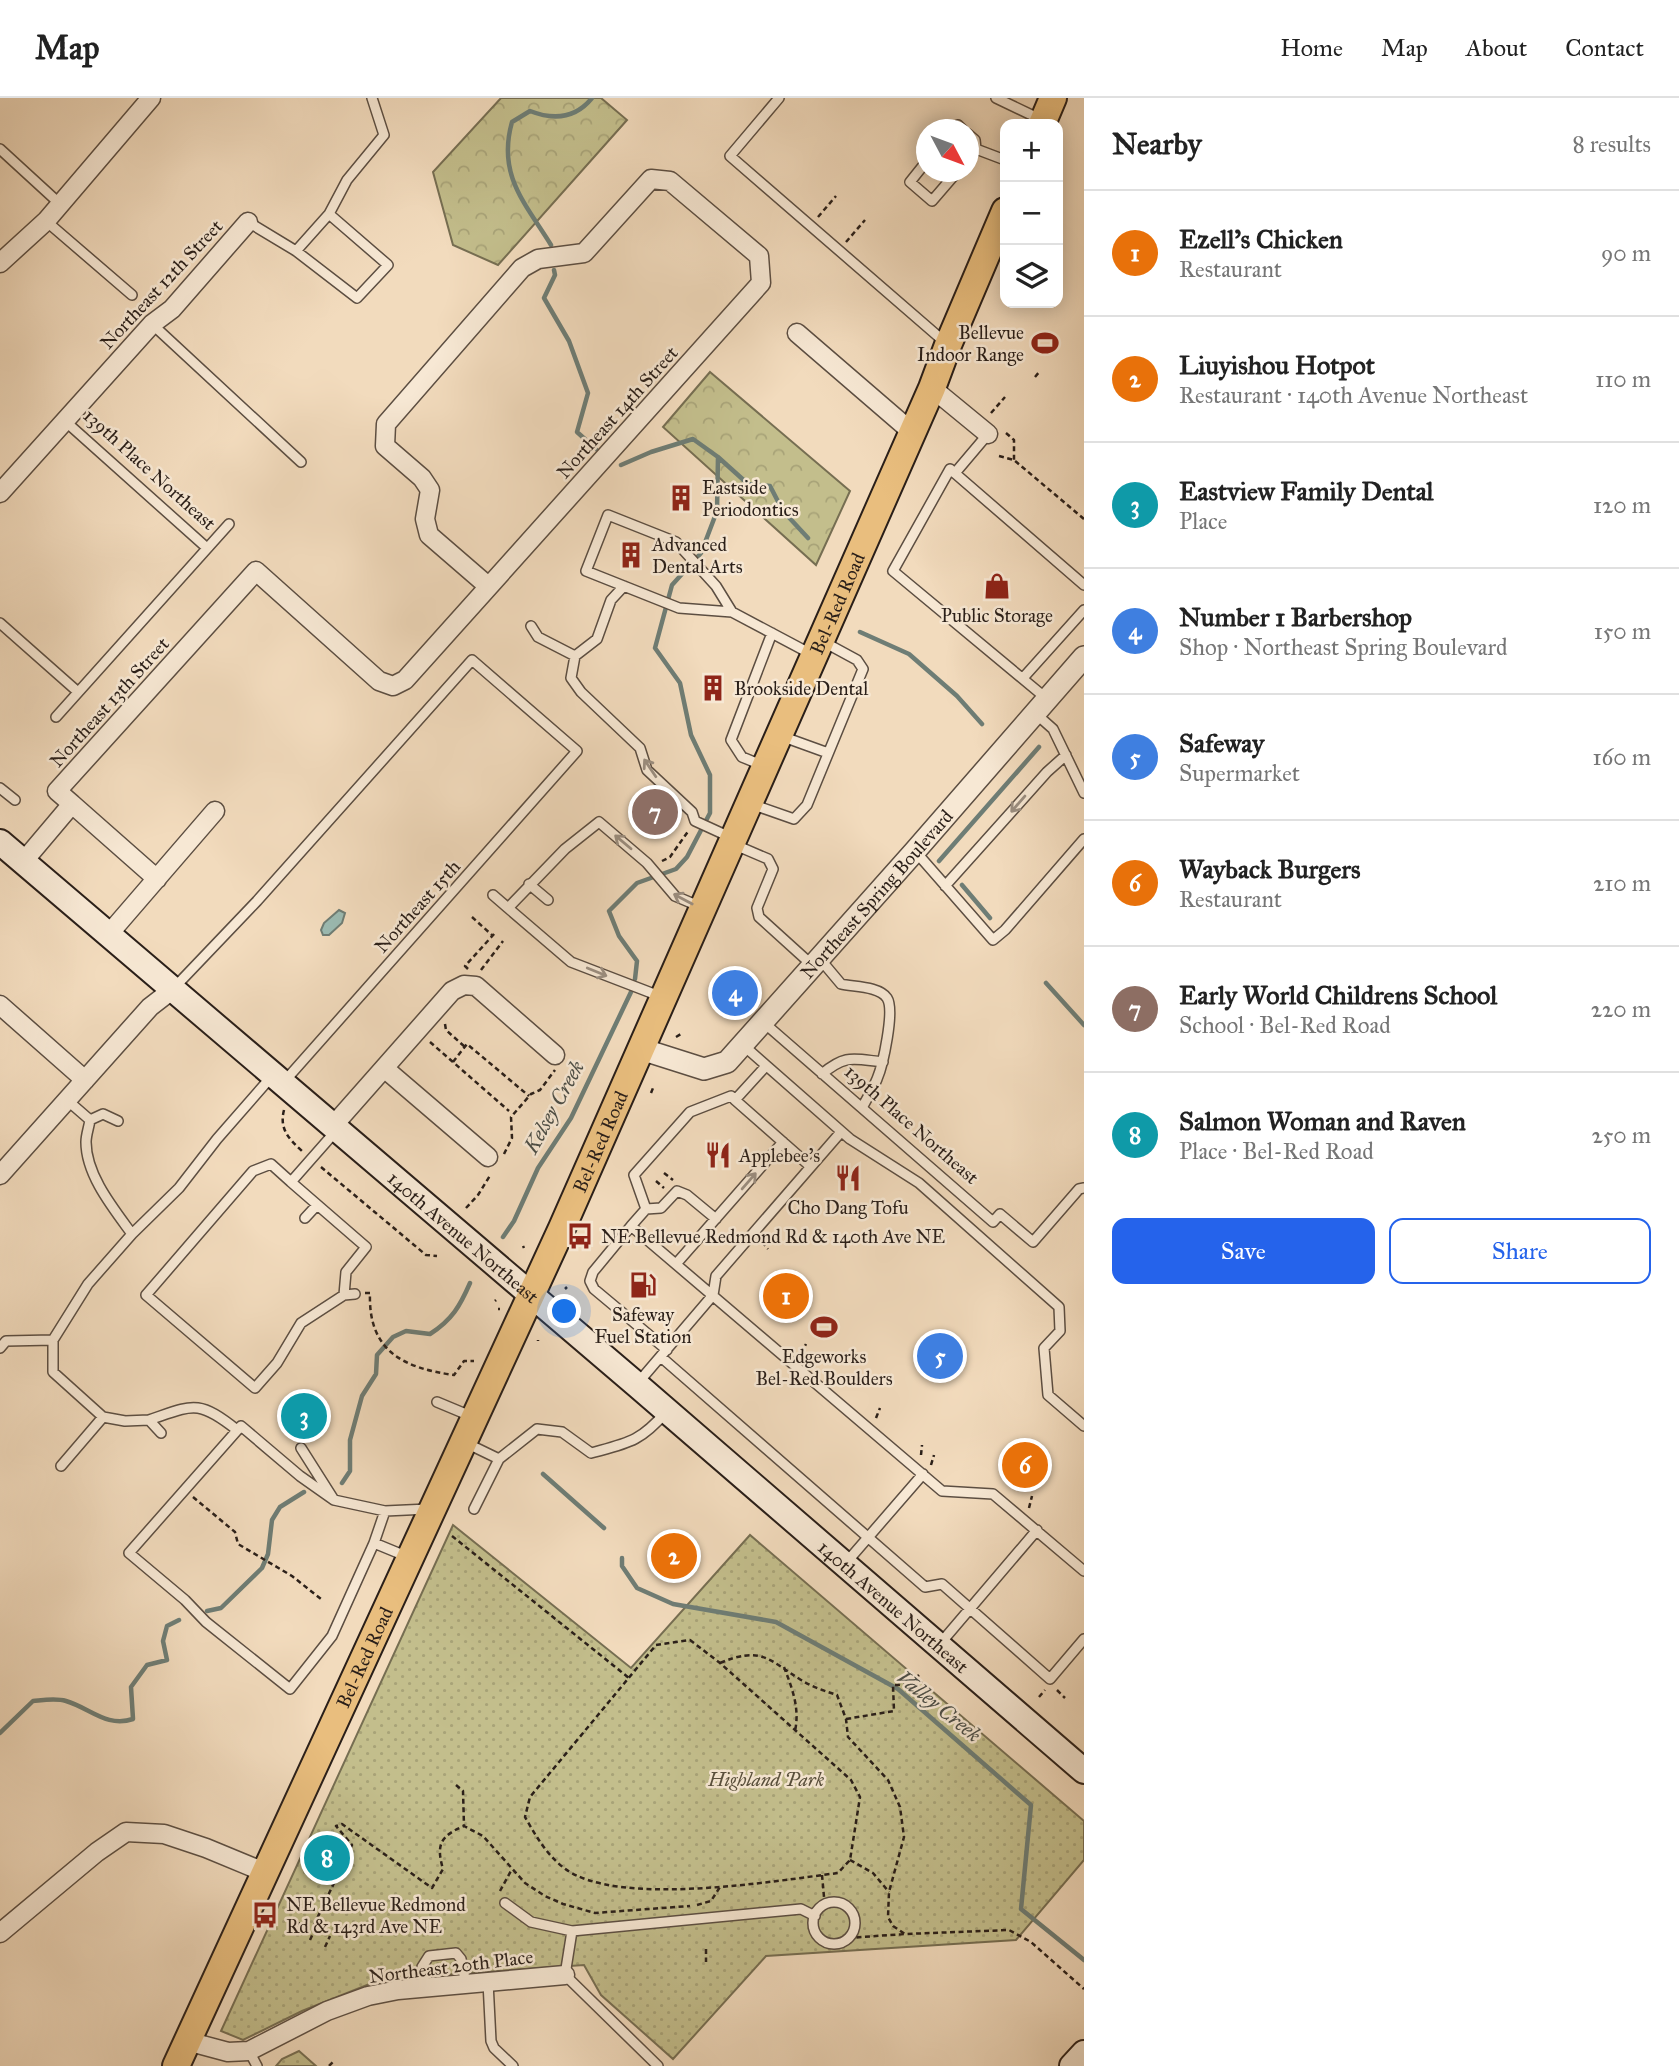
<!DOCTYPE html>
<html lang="en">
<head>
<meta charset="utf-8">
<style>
  :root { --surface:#fff; --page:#f2f2f2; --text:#222; --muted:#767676; --line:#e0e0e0; --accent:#2563eb }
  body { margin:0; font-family:"IM FELL Great Primer",serif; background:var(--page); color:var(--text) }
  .controls { position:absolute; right:21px; top:21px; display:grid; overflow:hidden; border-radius:14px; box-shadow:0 4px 18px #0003 }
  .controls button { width:63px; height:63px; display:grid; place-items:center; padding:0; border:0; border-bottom:2px solid var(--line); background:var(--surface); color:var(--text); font:35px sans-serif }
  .compass { position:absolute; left:916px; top:21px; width:63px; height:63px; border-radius:50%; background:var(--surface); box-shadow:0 4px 18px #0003; rotate:131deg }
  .you { position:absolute; left:565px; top:1214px; width:24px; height:24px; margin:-18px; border:5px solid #fff; border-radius:50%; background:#1a73e8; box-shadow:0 0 0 10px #1a73e833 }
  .badge { display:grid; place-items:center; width:46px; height:46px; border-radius:50%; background:var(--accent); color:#fff; font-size:23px; font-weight:700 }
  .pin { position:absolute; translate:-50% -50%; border:4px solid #fff; box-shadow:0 2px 7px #0006 }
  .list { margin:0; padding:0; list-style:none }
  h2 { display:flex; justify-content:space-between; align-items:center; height:91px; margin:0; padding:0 28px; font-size:30px }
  h2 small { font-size:23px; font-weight:400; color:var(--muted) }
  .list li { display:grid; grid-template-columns:46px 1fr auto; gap:21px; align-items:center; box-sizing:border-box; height:126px; padding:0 28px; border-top:2px solid var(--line) }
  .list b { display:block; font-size:26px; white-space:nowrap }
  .list p { margin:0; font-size:23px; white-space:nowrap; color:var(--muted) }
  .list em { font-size:23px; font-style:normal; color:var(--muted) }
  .actions { display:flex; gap:14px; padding:21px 28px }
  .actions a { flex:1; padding:16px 0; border:2px solid var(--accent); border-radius:14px; text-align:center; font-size:24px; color:var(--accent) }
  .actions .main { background:var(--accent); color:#fff }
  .icon { flex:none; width:38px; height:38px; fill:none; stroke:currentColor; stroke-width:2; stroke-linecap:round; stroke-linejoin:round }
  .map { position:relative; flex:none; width:1084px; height:1968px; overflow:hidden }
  header { display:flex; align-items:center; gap:42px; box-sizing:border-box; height:98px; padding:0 35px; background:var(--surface); border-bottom:2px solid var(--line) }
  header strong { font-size:33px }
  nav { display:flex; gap:38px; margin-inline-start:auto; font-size:24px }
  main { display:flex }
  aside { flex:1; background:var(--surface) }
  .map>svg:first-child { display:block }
</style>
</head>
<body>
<header>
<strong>Map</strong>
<nav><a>Home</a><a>Map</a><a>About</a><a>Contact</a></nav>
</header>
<main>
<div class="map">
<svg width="1084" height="1968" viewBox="0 0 1084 1968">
  <defs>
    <pattern id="forest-crowns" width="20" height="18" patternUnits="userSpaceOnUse" patternTransform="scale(1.75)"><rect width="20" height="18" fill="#c3be8c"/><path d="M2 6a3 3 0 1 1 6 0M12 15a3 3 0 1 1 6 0" fill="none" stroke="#a8a378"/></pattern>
    <pattern id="park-dots" width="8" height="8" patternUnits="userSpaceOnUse" patternTransform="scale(1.75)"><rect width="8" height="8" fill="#c3be8c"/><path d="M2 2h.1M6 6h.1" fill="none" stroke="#a8a378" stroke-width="1.8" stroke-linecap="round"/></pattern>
  </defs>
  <rect width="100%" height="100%" fill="#f2dbbd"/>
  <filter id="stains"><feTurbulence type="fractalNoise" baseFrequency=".00286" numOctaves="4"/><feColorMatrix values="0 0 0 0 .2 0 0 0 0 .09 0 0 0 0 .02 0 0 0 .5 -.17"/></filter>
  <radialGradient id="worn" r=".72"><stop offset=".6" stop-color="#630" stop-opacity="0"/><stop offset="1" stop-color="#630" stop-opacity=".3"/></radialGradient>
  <!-- forest -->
  <path fill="url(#forest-crowns)" stroke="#766e52" stroke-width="2" d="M501 0H601L627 22 498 167 453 147 433 74Z
    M710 274 850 393 816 467 663 329Z"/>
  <!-- park -->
  <path fill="url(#park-dots)" stroke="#766e52" stroke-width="2" d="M453 1427 631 1570 750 1437 1084 1723V1762L1016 1842 766 1858 673 1961 601 1897 584 1867 382 1881 302 1913 243 1942 221 1933Z
    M299 1953 316 1968H276L282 1961Z"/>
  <!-- water -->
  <path fill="#9bbbb3" stroke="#6e7d75" stroke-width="2" d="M339 812 345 815 342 825 329 837H323L321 832 324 825Z"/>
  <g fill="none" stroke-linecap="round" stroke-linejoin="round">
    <!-- stream -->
    <path stroke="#6e7d75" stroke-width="4.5" d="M551 147C525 105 497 77 512 24L530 13C553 22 575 21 592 0
      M554 172 555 177 544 200 569 243 588 295 577 334 596 351
      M718 359 748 386 770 388 783 413 808 440
      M621 367 651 354 693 341 718 359 717 413 701 455 672 487 655 550 680 585 691 637 710 677V715L687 759 676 771 637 785 609 813 619 838 637 863 635 881
      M860 534 909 556 957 598 982 626
      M939 763 1039 649
      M962 787 990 820
      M1046 885 1084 927
      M503 1139 514 1123 538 1070 571 1020 631 894
      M543 1376 604 1430
      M342 1385 350 1373V1342L362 1298 376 1276 377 1257 393 1239 406 1233 430 1236C452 1222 460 1208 470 1185
      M622 1460V1468L637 1490 673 1506 776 1524 898 1591 1031 1707 1021 1811 1084 1862
      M207 1513 221 1510 262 1470 268 1456 272 1422 280 1409 304 1394
      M0 1635 33 1603C44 1602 56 1600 66 1603 90 1610 107 1630 133 1621L131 1589 147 1567 167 1562 163 1543 167 1528 179 1522"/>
    <!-- service casing -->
    <g stroke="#5c4e42" stroke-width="12">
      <path id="service" d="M779 0 730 58 947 246
        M996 0 1042 22
        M954 32 958 27 963 32
        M968 36 975 42 976 51
        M0 51 60 106
        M976 51 1005 62
        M968 60 976 51
        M926 64 910 84 932 103 957 74
        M46 123 132 197
        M248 124 296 153 329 116 347 82 384 37 372 0
        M296 153 357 200 388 167 329 116
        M152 226 301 364
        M65 323 207 450
        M955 375 988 336
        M732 514 679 510 586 473 608 417 676 444 716 488 732 514 813 557
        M0 525 78 594
        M531 528 538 539 575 558 597 541 611 502 624 488
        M575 558 571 580 581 594 640 650 647 672 692 714 695 723 730 739
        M1023 580 1084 512
        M1047 601 893 473 950 371 1084 487
        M1035 615 1053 631 1084 695
        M56 619 229 426
        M781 638 828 655
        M764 668 742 659 731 642 772 535
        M0 690 15 702
        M751 706 794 721 807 707 863 571 857 562 822 543
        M733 746 768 761 773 771 757 810 759 819 812 867
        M915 753 993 842 1005 832 1084 741
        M529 786 548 802
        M945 788 1047 674 1066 657
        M493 797 508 810
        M820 861 841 886C853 889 879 888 887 900 895 912 883 967 877 981 873 991 867 1000 862 1010
        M173 891 257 803 472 562 577 653 283 985
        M662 899 571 864 508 810 565 751 599 724 647 765 675 798 701 809
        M763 924 993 1124 1000 1116 1033 1144 1079 1091 1084 1090
        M743 947 850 1041 919 1085 1059 1209 1060 1233 1044 1250 1048 1297 1084 1328
        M766 968 735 1002 731 998 690 1014 634 1077 646 1111 631 1128 942 1393 993 1396 1084 1473
        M822 976C846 956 853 961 883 964
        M67 1002 90 1022
        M735 1002 810 1068
        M118 1023 103 1016 90 1022C89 1029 86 1037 86 1044 86 1077 113 1110 132 1136
        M291 1084 271 1066 253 1073 146 1197 255 1290 277 1265 301 1225 344 1197 346 1174 366 1149 291 1084 335 1034
        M646 1111 661 1110 677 1093 687 1097 716 1121
        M305 1120 317 1107
        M631 1128 593 1174 590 1183 594 1191 667 1252
        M676 1166 783 1044
        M344 1197 355 1196
        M53 1242V1274L103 1319 61 1368
        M0 1250 6 1243 53 1242 88 1186 132 1136 179 1090 217 1041 272 978
        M661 1259 925 1489 942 1486 1050 1581 1084 1541
        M637 1286 713 1197 716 1178 841 1034
        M437 1304 473 1319
        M103 1319 125 1323 149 1322 161 1335
        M149 1322C193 1307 198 1301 237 1332
        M466 1345 499 1361 474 1411
        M301 1350 334 1402 385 1413 428 1411
        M499 1361 537 1331 562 1334 591 1355C628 1345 640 1344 666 1314
        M334 1402 300 1378 241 1328 129 1455 185 1502 206 1524 290 1591 332 1538 374 1445 408 1459
        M374 1445 385 1413
        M845 1466 923 1376
        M939 1547 1037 1432
        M813 1825a21 21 0 1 1 42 0a21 21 0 1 1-42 0Z
        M505 1805 531 1824 572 1833
        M488 1884 491 1943 494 1950 513 1968
        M426 1890 422 1869 429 1858 456 1855 461 1861 466 1886
        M249 1953 257 1968
        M658 1968 565 1877 572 1833 801 1811 815 1818"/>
    </g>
    <!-- minor casing -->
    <g stroke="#5c4e42" stroke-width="21">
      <path id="minor" d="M0 165 46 123 151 0
        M797 235 913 335
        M932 290 988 336
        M0 395 152 226 172 211 248 124
        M72 706 157 781
        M23 764 72 706 57 693 256 473 379 583 393 588 405 582 761 185 759 158 670 83 651 81 584 155 538 161 522 170 386 326 385 348 422 380 430 392 425 421 429 437 488 488
        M108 837 215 713
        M0 907 85 982
        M384 970 488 1059
        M332 1029 452 893 464 887 476 888 555 957
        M0 1077 150 909 172 892
        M0 1835 97 1754 126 1734 164 1736 206 1750 264 1774
        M187 1943 228 1954 249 1953 327 1913 368 1898 398 1892 565 1877"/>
    </g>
    <!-- tertiary casing -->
    <g stroke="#5c4e42" stroke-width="24">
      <g id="tertiary">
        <path id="s1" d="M641 951 704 971 727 964 915 753 1084 559"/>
      </g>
    </g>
    <!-- secondary casing -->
    <g stroke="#2a1f19" stroke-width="28">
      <g id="secondary">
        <path id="s2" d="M0 744 637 1287 1084 1673"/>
        <path d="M1072 1968 1084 1955"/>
      </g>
    </g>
    <!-- primary casing -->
    <g stroke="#2a1f19" stroke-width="30">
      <g id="primary">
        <path d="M1042 26 1053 0"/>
        <path id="s3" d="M176 1968 562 1130 932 290 948 247 1005 113"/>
      </g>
    </g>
    <!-- path -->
    <path stroke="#2a1f19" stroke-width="2.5" stroke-dasharray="5 3.5" stroke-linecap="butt" d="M818 119 836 98
      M846 144 865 122
      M1035 279 1040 273
      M991 315 1005 299
      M1006 335 1014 342V362
      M999 358 1014 362 1084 421
      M662 763 670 759 689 732
      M472 819 493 838
      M468 871 465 868 495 835
      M481 872 503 843
      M445 926 446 932 465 949
      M676 939 681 936
      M430 944 509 1013
      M453 964 467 946 529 998
      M651 995 653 990
      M284 1012C279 1031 289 1041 302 1053
      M504 1056 512 1040 511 1019 531 996 540 992 555 972
      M321 1069 426 1157 437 1158
      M664 1075 673 1082
      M656 1083 664 1090
      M466 1110 478 1097 491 1076
      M762 1144 768 1151
      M523 1148 524 1150
      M565 1191 567 1189
      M365 1195H370C368 1253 403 1270 454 1277L464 1263H474
      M495 1203 496 1202
      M498 1211H500
      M538 1242V1243
      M801 1255 806 1246
      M876 1320 880 1310
      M921 1357 922 1347
      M931 1367 934 1357
      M193 1399 235 1434 238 1446 292 1478 321 1501
      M1029 1410 1032 1398
      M452 1438 629 1580
      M690 1542 720 1565 851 1682 860 1699 850 1762 838 1775C774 1783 616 1810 564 1770 546 1756 536 1738 525 1719L530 1699 656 1547Z
      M720 1565C761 1548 768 1561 801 1582 812 1589 825 1593 837 1597L846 1621 848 1639 888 1682 900 1709 904 1739 889 1794 888 1819 893 1828 905 1836 1009 1832 1031 1844 1084 1891
      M784 1569C792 1590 800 1610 795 1633
      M1057 1592 1065 1600
      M1039 1599 1045 1592
      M846 1621 894 1613 893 1587C905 1587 911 1585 919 1577
      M456 1687 463 1693 464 1728
      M850 1762 873 1775 889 1794
      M822 1777 824 1799
      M500 1793 512 1771
      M697 1807 711 1803 720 1789
      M314 1827 352 1747 336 1728 342 1726 432 1790 443 1771C436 1747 440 1738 464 1728L483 1738 525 1785 545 1798 563 1806 595 1815 690 1808
      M294 1835 299 1824
      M848 1840 905 1836
      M310 1842 315 1831
      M325 1849 330 1838
      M706 1851V1864
      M329 1968 333 1964"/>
    <!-- service -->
    <use href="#service" stroke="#f7e8d4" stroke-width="9"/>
    <!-- minor -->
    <use href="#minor" stroke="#f7e8d4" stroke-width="18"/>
    <!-- tertiary -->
    <use href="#tertiary" stroke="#f7e8d4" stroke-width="21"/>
    <!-- secondary -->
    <use href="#secondary" stroke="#f7e8d4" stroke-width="24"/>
    <!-- primary -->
    <use href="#primary" stroke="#e9be7e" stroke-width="26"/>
  </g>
  <!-- one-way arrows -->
  <defs><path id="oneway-shaft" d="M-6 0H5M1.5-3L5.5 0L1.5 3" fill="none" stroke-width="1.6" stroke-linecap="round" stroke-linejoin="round" transform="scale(1.75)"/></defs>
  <g stroke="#9b8e80">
    <use href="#oneway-shaft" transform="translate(650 670) rotate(-124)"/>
    <use href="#oneway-shaft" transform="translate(1018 706) rotate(131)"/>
    <use href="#oneway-shaft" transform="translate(623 744) rotate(-140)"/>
    <use href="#oneway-shaft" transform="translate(683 801) rotate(-152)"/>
    <use href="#oneway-shaft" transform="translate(597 874) rotate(22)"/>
    <use href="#oneway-shaft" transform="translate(749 1083) rotate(-49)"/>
  </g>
  <!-- icons -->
  <defs>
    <g id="stadium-bare" transform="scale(2.1)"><path d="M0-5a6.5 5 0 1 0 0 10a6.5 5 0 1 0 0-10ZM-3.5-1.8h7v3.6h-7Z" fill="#8f2418" stroke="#f7e8d4" stroke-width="2.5" paint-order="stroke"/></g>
    <g id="building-bare" transform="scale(2.1)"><path d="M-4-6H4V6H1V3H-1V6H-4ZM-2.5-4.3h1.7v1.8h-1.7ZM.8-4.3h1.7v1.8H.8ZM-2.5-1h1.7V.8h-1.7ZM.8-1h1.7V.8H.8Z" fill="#8f2418" stroke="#f7e8d4" stroke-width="2.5" paint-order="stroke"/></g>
    <g id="shop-bare" transform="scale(2.1)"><path d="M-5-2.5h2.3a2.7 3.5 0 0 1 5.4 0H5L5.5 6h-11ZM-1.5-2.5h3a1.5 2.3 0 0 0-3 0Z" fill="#8f2418" stroke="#f7e8d4" stroke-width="2.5" paint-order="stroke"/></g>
    <g id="restaurant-bare" transform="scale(2.1)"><path d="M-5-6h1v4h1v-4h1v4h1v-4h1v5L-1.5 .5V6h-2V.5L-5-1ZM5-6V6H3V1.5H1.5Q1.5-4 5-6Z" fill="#8f2418" stroke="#f7e8d4" stroke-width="2.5" paint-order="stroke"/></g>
    <g id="bus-bare" transform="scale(2.1)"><path d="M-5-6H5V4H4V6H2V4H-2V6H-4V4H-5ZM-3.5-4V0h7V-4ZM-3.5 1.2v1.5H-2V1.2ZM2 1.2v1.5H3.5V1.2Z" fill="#8f2418" stroke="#f7e8d4" stroke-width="2.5" paint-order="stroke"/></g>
    <g id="fuel-bare" transform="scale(2.1)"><path d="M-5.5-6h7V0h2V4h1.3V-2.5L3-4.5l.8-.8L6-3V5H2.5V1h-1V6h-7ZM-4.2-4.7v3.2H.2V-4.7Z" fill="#8f2418" stroke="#f7e8d4" stroke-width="2.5" paint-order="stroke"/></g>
  </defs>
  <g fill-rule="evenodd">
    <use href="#stadium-bare" x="1045" y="245"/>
    <use href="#building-bare" x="681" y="400"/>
    <use href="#building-bare" x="631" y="457"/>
    <use href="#shop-bare" x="997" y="488"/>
    <use href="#building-bare" x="713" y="590"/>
    <use href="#restaurant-bare" x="718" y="1057"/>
    <use href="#restaurant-bare" x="848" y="1080"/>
    <use href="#bus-bare" x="580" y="1138"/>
    <use href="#fuel-bare" x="643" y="1187"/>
    <use href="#stadium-bare" x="824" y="1229"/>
    <use href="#bus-bare" x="265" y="1817"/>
  </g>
  <g text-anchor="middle" stroke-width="5" stroke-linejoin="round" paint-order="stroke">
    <!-- street labels -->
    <g font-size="19" fill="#2a1f19" stroke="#f7e8d4">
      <text transform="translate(161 186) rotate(-47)" y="7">Northeast 12th Street</text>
      <text transform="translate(617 314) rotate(-48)" y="7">Northeast 14th Street</text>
      <text transform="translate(150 371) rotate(42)" y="7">139th Place Northeast</text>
      <text dy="7" stroke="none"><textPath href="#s3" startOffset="1605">Bel-Red Road</textPath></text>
      <text transform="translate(109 604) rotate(-48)" y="7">Northeast 13th Street</text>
      <text dy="7" stroke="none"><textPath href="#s1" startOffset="315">Northeast Spring Boulevard</textPath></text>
      <text transform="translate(417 808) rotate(-48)" y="7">Northeast 15th</text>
      <text transform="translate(912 1026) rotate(41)" y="7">139th Place Northeast</text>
      <text dy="7" stroke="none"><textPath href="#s3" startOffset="1017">Bel-Red Road</textPath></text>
      <text dy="7" stroke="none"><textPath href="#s2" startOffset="609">140th Avenue Northeast</textPath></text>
      <text dy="7" stroke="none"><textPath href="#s2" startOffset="1176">140th Avenue Northeast</textPath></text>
      <text dy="7" stroke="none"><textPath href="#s3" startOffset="450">Bel-Red Road</textPath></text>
      <text transform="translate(451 1868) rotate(-7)" y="7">Northeast 20th Place</text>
    </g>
    <!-- poi labels -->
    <g font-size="19" fill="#2a1f19" stroke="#f7e8d4" text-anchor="start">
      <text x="1024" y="241" text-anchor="end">Bellevue<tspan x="1024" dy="22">Indoor Range</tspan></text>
      <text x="702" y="396">Eastside<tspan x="702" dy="22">Periodontics</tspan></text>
      <text x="652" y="453">Advanced<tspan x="652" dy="22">Dental Arts</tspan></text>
      <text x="997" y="524" text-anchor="middle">Public Storage</text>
      <text x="734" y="597">Brookside Dental</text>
      <text x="739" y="1064">Applebee's</text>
      <text x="848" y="1116" text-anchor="middle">Cho Dang Tofu</text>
      <text x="601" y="1145">NE Bellevue Redmond Rd &amp; 140th Ave NE</text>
      <text x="643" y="1223" text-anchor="middle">Safeway<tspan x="643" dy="22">Fuel Station</tspan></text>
      <text x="824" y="1265" text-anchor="middle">Edgeworks<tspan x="824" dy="22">Bel-Red Boulders</tspan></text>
      <text x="286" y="1813">NE Bellevue Redmond<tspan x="286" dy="22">Rd &amp; 143rd Ave NE</tspan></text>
    </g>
    <!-- park labels -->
    <g font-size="19" font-style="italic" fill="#584f3c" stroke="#f7e8d4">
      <text x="766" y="1688">Highland Park</text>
    </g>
    <!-- water labels -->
    <g font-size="21" font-style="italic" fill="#4c4e47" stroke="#f7e8d4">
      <text transform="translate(554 1009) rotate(-61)" y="7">Kelsey Creek</text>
      <text transform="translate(939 1608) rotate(39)" y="7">Valley Creek</text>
    </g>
  </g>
  <rect width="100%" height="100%" filter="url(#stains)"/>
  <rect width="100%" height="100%" fill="url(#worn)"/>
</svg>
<div class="controls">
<button>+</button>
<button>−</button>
<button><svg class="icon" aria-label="layers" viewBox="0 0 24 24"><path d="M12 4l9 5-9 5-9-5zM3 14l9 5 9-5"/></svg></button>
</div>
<svg class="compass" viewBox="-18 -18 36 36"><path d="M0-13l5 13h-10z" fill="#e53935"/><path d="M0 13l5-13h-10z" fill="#767676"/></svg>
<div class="you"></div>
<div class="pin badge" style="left:786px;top:1198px;background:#e8710a">1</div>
<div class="pin badge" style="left:674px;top:1458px;background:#e8710a">2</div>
<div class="pin badge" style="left:304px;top:1318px;background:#0f9aa8">3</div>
<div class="pin badge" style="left:735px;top:895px;background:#3f7fe0">4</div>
<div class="pin badge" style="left:940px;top:1258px;background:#3f7fe0">5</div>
<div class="pin badge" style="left:1025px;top:1367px;background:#e8710a">6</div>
<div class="pin badge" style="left:655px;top:714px;background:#8d6e63">7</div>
<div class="pin badge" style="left:327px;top:1760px;background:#0f9aa8">8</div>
</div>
<aside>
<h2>Nearby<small>8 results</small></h2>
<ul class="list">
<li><span class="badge" style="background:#e8710a">1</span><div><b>Ezell's Chicken</b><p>Restaurant</p></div><em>90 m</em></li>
<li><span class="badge" style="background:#e8710a">2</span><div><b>Liuyishou Hotpot</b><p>Restaurant · 140th Avenue Northeast</p></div><em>110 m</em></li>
<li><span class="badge" style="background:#0f9aa8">3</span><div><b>Eastview Family Dental</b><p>Place</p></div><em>120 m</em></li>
<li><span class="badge" style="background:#3f7fe0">4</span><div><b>Number 1 Barbershop</b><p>Shop · Northeast Spring Boulevard</p></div><em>150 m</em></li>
<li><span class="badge" style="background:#3f7fe0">5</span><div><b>Safeway</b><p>Supermarket</p></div><em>160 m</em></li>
<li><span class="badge" style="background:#e8710a">6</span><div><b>Wayback Burgers</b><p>Restaurant</p></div><em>210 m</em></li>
<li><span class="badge" style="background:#8d6e63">7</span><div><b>Early World Childrens School</b><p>School · Bel-Red Road</p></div><em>220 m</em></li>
<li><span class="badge" style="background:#0f9aa8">8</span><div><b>Salmon Woman and Raven</b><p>Place · Bel-Red Road</p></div><em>250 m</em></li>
</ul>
<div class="actions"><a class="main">Save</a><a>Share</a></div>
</aside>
</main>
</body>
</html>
